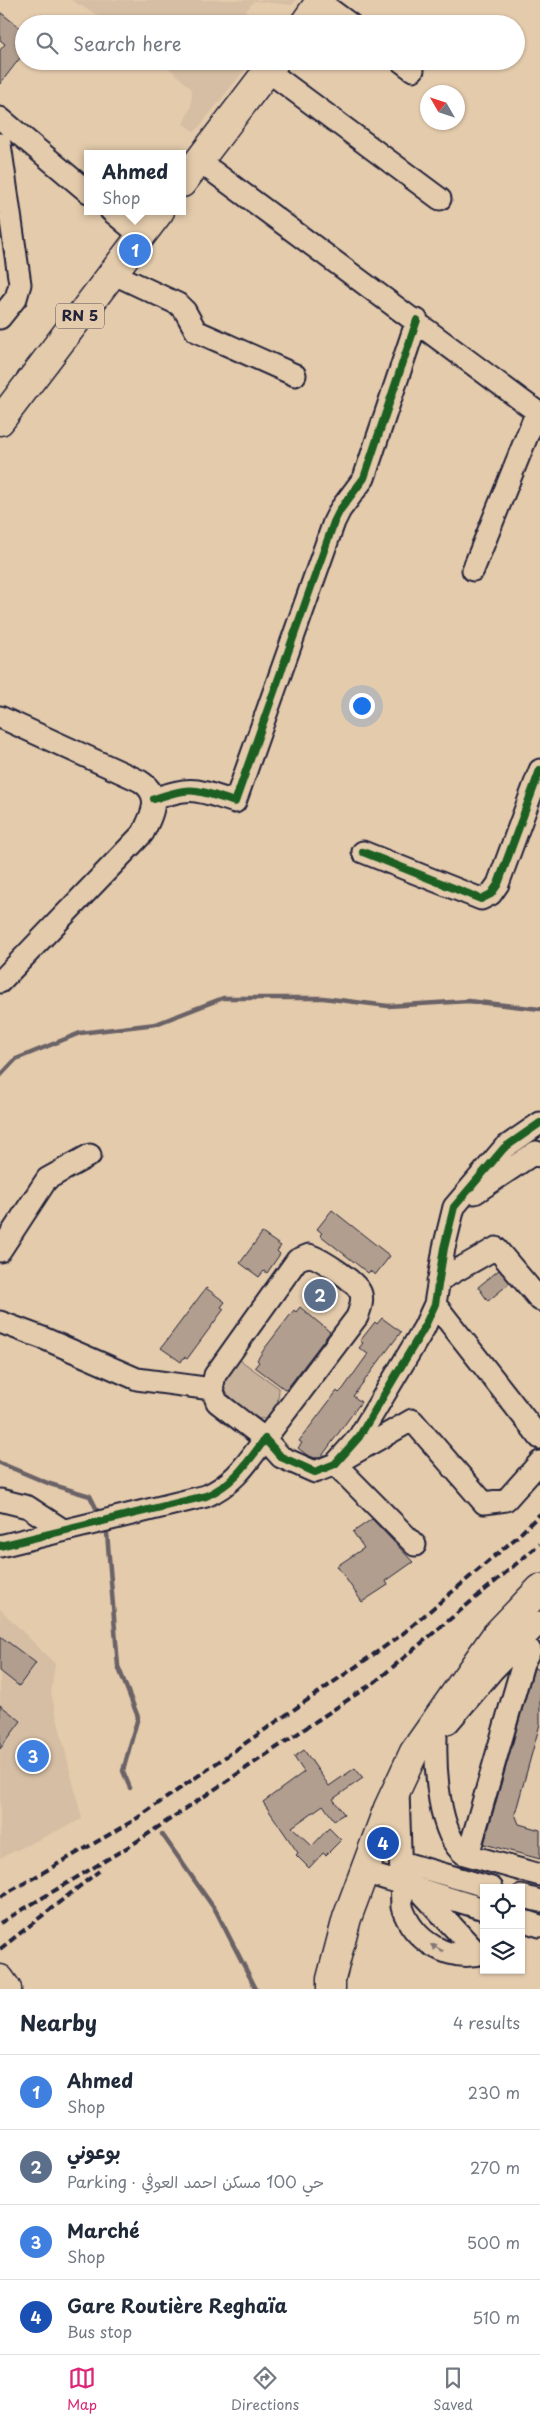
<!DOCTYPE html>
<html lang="en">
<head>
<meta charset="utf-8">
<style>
  :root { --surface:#fff; --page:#f2f2f3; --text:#1f2937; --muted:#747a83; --line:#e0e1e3; --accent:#db2777 }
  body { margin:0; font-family:"Playpen Sans","Playpen Sans Arabic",sans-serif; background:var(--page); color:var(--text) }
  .controls { position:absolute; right:15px; bottom:15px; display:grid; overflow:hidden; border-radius:0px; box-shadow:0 1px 4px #0004 }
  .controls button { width:45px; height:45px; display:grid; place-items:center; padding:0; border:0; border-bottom:1px solid var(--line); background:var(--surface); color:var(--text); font:25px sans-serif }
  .compass { position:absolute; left:420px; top:85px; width:45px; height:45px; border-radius:50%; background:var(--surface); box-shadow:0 1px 4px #0004; rotate:309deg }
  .you { position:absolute; left:361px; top:705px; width:18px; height:18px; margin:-12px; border:4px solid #fff; border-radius:50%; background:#1a73e8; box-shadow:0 0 0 8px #1a73e833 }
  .badge { display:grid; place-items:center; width:32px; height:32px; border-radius:50%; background:var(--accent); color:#fff; font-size:16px; font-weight:700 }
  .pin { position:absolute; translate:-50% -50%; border:2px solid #fff; box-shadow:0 1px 5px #0006 }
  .popup { position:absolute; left:84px; top:150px; width:102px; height:65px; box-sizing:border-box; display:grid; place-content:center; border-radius:0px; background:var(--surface); filter:drop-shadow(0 1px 4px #0005); font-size:16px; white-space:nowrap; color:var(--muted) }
  .popup b { font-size:19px; color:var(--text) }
  .popup::after { content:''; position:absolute; left:50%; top:100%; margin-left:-10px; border:10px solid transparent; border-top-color:var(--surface) }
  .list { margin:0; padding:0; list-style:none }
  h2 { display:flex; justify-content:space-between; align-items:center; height:65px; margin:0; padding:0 20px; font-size:21px }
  h2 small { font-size:16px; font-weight:400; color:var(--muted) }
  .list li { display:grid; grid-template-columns:32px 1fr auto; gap:15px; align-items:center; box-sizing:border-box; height:75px; padding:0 20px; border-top:1px solid var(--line) }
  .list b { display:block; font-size:19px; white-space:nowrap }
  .list p { margin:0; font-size:16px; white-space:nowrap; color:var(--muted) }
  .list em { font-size:16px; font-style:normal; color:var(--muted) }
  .icon { flex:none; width:28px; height:28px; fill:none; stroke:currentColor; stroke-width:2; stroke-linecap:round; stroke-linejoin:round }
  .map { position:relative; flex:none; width:540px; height:1989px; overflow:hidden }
  .search { position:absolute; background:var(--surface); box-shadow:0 1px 4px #0004; left:15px; right:15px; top:15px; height:55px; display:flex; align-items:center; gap:12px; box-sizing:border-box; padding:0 18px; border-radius:28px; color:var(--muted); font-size:19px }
  .sheet { height:365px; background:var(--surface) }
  nav { display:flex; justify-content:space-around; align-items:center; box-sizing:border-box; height:70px; border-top:1px solid var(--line); background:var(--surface); font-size:14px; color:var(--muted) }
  nav a { display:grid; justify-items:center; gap:2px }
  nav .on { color:var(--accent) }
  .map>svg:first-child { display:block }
</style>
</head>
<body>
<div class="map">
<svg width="540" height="1989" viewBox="0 0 540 1989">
  <rect width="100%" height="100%" fill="#e4cbac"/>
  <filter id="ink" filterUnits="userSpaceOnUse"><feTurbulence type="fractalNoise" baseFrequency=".02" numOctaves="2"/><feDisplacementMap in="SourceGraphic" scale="10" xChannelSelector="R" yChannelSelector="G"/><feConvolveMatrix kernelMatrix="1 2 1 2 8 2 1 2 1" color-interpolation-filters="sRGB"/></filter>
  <g filter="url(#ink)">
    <!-- built -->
    <path fill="#d5bea3" d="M71 0H296L292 5 254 1 236 24H113Z
      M161 61H243L246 68 195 132 183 124 191 107 192 89Z
      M0 1609 55 1664 51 1693 82 1819 0 1858Z"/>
    <!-- green -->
    <path fill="#c8b29c" stroke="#756a6c" d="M240 1360 279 1388C279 1400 274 1424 257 1418 246 1413 233 1398 223 1390V1381Z"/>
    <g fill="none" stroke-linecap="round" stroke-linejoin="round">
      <!-- stream -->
      <path stroke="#6b6266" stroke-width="4.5" d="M0 1076 16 1059 80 1033 156 1024 223 998H323L388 1006 468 1001 540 1009
        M0 1463 50 1484 90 1496 100 1516
        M104 1526 107 1533 118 1666 138 1717 123 1771 130 1788
        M162 1834 216 1911 256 1989"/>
    </g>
    <!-- building -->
    <path fill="#b19e8e" stroke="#22223b" d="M0 12 20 28 24 48 23 54 0 84V50L5 44 0 40Z
      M332 1210 390 1256 375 1275 370 1271 368 1273 320 1235 322 1233 317 1229Z
      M262 1233 281 1246 277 1251 280 1254 267 1273 264 1271 259 1277 240 1263Z
      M499 1270 510 1283 488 1301 478 1287Z
      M206 1288 225 1302 221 1307 224 1309 187 1359 184 1357 181 1362 161 1348Z
      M300 1307 330 1332 286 1390 255 1367 259 1362 257 1360 265 1348 294 1310 296 1312Z
      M382 1318 401 1332 353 1396 361 1402 322 1456 315 1458 307 1455 298 1448 302 1443 299 1441 337 1391 339 1393 343 1389 368 1354 359 1348 363 1343 360 1341 375 1322 377 1324Z
      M372 1519 413 1562 386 1581 388 1585 362 1602 337 1566 364 1548 353 1532Z
      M0 1636 36 1663 19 1686 0 1671Z
      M534 1668 540 1670V1724L515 1814 519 1824 540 1830V1859L484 1844Z
      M0 1705 21 1721 0 1749Z
      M304 1750 329 1786 355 1768 363 1778 333 1799 344 1814 334 1820 323 1805 292 1827 312 1846 329 1828 341 1840 326 1855 323 1853 309 1868 296 1855 298 1853 263 1802 304 1772 294 1757Z"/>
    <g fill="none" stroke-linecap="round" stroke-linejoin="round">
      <!-- minor casing -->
      <g stroke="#22223b" stroke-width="25">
        <path id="minor" d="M320 2 350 24
          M401 61 413 70
          M268 71 440 199
          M0 118 88 192
          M0 144 20 284 16 298 0 318
          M199 161 540 414
          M111 211 141 236
          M112 273 178 304 185 311 196 331 295 375
          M473 570 537 411
          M0 717 140 781C162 795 153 813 143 833L0 982
          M154 799C194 785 196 790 235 802L334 522 340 510 364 478 417 320
          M363 852 481 899 491 894 498 884 540 770
          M475 1193 536 1152 540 1156
          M0 1251 47 1179 90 1155
          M309 1255C321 1259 358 1282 361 1294 363 1302 360 1309 357 1317L265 1439 217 1402 212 1389 215 1375 297 1260Z
          M438 1281 496 1248 540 1300
          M435 1304 540 1438
          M0 1322 43 1338 137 1379 212 1389
          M0 1500 28 1507 63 1530
          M415 1545 335 1464 412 1420 484 1503 506 1500 540 1462
          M0 1546 206 1496C234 1484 247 1463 265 1439L281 1457 315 1472 335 1464 359 1437 424 1328 435 1304 444 1248 454 1207 504 1148 540 1123
          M448 1723 493 1670 540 1622
          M436 1737C435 1768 438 1834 464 1854L540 1875
          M398 1791 402 1907C413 1941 449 1963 484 1953
          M468 1855 523 1663 530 1650
          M401 1862 492 1888
          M364 1872 484 1909
          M418 1889 478 1954
          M521 1896 540 1901
          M521 1920 540 1926"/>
      </g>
      <!-- major casing -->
      <g stroke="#22223b" stroke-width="31">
        <path id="major" d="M304 24 321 0
          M182 183 275 61
          M0 421 160 211
          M0 1979 7 1989
          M331 1989V1979L347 1918 388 1808 414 1752 496 1635 540 1589"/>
      </g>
      <!-- minor -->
      <use href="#minor" stroke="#e4cbac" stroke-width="21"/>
      <!-- major -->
      <use href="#major" stroke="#e4cbac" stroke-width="28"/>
      <!-- rail -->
      <path stroke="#22223b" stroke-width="4" stroke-dasharray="8 4" stroke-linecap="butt" d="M0 1897 133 1821 400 1636 516 1538 540 1514
        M0 1923 133 1844 376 1681 540 1544
        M0 1949 99 1871"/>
      <!-- cycleway casing -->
      <g stroke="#e4cbac" stroke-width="11">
        <path id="cycleway" d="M154 799C194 785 196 790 235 802L334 522 340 510 364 478 417 320
          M363 852 481 899 491 894 498 884 540 770
          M0 1546 206 1496C234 1484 247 1463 265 1439L281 1457 315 1472 335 1464 359 1437 424 1328 435 1304 444 1248 454 1207 504 1148 540 1123"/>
      </g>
      <!-- cycleway -->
      <use href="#cycleway" stroke="#1b5e20" stroke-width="8"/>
    </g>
    <!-- one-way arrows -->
    <defs><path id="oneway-solid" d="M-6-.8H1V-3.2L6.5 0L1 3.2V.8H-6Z" transform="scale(1.25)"/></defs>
    <use fill="#837674" href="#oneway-solid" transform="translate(437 1948) rotate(-153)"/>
  </g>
  <g text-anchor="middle" stroke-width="5" stroke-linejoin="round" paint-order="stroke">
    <!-- shield labels -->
    <rect fill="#e4cbac" stroke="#5c555d" stroke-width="1" x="56" y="303.5" width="48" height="25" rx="4"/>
    <g font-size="15" font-weight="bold" fill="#22223b">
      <text x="80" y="321">RN 5</text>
    </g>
  </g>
</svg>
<div class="controls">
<button><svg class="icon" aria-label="locate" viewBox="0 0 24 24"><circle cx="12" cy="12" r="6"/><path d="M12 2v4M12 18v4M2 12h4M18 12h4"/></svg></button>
<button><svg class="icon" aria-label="layers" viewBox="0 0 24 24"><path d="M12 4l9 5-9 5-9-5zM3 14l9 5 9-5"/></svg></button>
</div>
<svg class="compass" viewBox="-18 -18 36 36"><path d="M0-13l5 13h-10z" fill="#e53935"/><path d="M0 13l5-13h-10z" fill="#747a83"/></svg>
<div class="you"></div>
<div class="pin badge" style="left:135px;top:250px;background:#3f7fe0">1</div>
<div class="popup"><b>Ahmed</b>Shop</div>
<div class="pin badge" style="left:320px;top:1295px;background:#5c6f8a">2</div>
<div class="pin badge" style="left:33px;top:1756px;background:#3f7fe0">3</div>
<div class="pin badge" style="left:383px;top:1843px;background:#1a4fb4">4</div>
<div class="search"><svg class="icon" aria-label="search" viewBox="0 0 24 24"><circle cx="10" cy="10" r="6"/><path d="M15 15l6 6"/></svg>Search here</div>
</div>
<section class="sheet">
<h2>Nearby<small>4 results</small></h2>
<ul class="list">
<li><span class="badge" style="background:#3f7fe0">1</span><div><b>Ahmed</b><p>Shop</p></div><em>230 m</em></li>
<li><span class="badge" style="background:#5c6f8a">2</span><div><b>بوعوني</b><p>Parking · حي 100 مسكن احمد العوفي</p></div><em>270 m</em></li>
<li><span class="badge" style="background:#3f7fe0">3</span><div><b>Marché</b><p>Shop</p></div><em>500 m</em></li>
<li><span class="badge" style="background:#1a4fb4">4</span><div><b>Gare Routière Reghaïa</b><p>Bus stop</p></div><em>510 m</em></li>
</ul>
</section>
<nav>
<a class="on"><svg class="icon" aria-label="map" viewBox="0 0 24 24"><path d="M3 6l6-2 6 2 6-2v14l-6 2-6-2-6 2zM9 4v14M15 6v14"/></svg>Map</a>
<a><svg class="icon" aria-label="directions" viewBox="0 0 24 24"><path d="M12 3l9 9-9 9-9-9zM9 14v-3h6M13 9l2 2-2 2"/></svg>Directions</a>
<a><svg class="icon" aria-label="saved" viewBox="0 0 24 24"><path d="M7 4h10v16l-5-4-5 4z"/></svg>Saved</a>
</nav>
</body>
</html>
